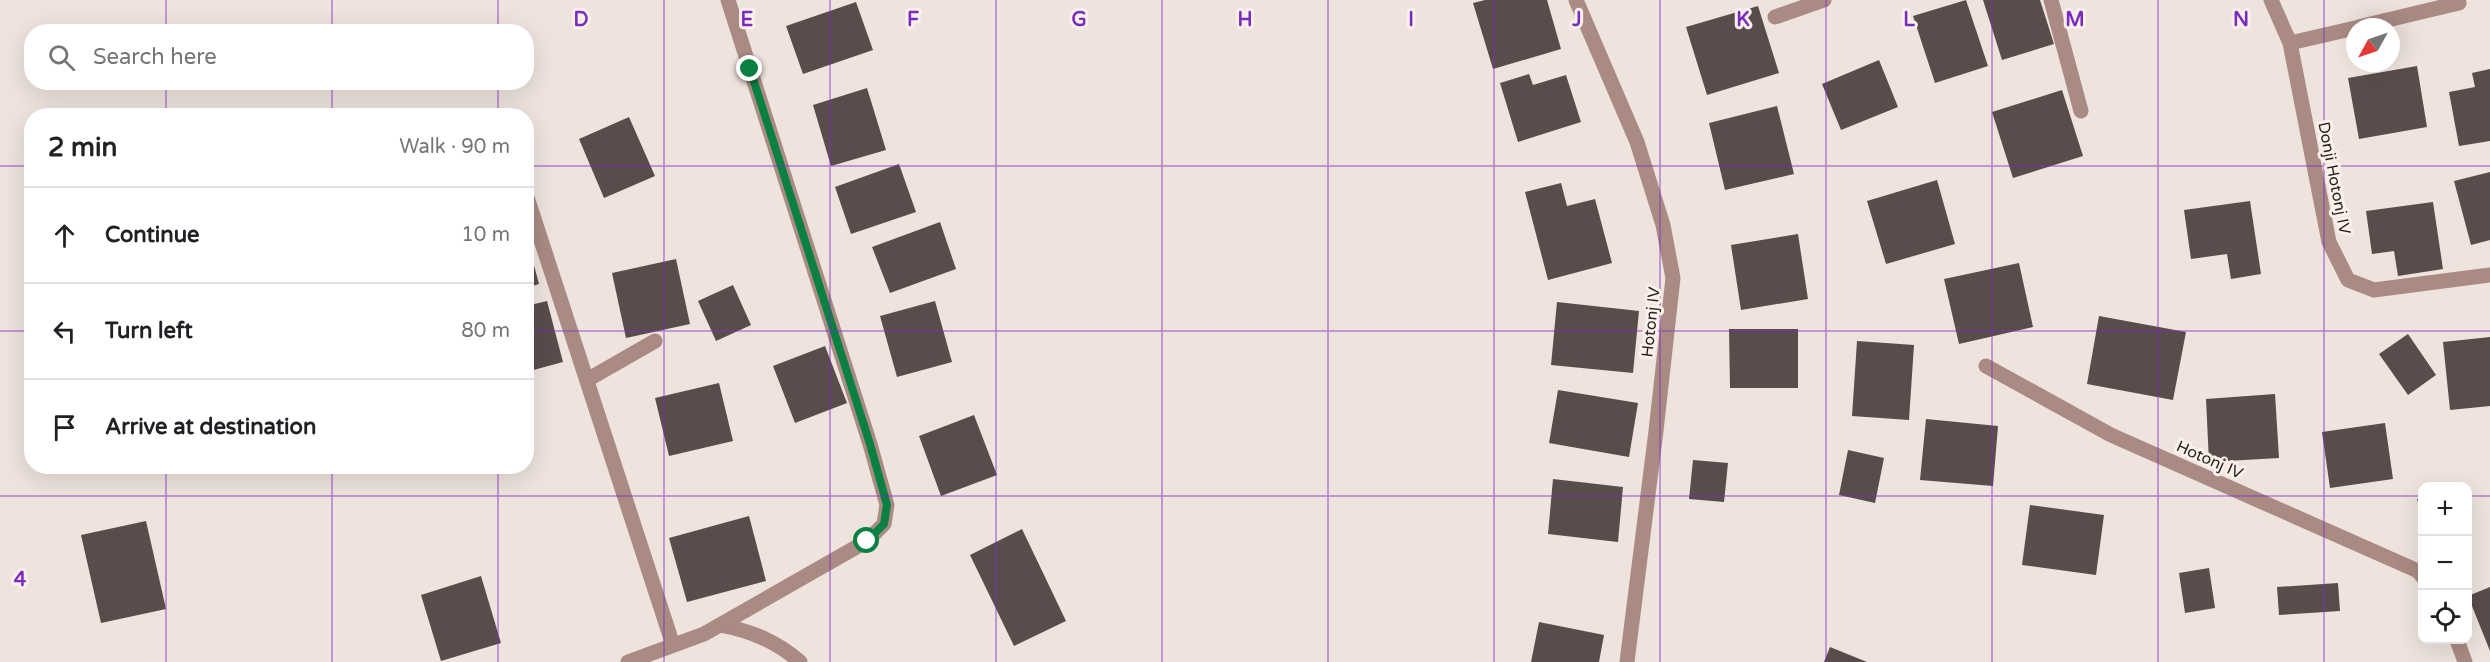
<!DOCTYPE html>
<html lang="en">
<head>
<meta charset="utf-8">
<style>
  :root { --surface:#fff; --page:#f6f6f6; --text:#202124; --muted:#757577; --line:#e0e0e0 }
  body { margin:0; font-family:"Varela Round",sans-serif; background:var(--page); color:var(--text) }
  .controls { position:absolute; right:18px; bottom:18px; display:grid; overflow:hidden; border-radius:12px; box-shadow:0 6px 24px #0002 }
  .controls button { width:54px; height:54px; display:grid; place-items:center; padding:0; border:0; border-bottom:2px solid var(--line); background:var(--surface); color:var(--text); font:30px sans-serif }
  .compass { position:absolute; left:2346px; top:18px; width:54px; height:54px; border-radius:50%; background:var(--surface); box-shadow:0 6px 24px #0002; rotate:230deg }
  .stop { position:absolute; width:18px; height:18px; margin:-14px; border:4px solid #0b8043; border-radius:50%; background:#fff }
  .stop.end { background:#0b8043; border-color:#fff; box-shadow:0 2px 6px #0008 }
  .list { margin:0; padding:0; list-style:none }
  h2 { display:flex; justify-content:space-between; align-items:center; height:78px; margin:0; padding:0 24px; font-size:26px }
  h2 small { font-size:20px; font-weight:400; color:var(--muted) }
  .list li { display:grid; grid-template-columns:39px 1fr auto; gap:18px; align-items:center; box-sizing:border-box; height:96px; padding:0 24px; border-top:2px solid var(--line) }
  .list b { display:block; font-size:22px; white-space:nowrap }
  .list em { font-size:20px; font-style:normal; color:var(--muted) }
  .icon { flex:none; width:33px; height:33px; fill:none; stroke:currentColor; stroke-width:2; stroke-linecap:round; stroke-linejoin:round }
  .map { position:relative; flex:none; width:2490px; height:662px; overflow:hidden }
  .search { position:absolute; background:var(--surface); box-shadow:0 6px 24px #0002; left:24px; top:24px; width:510px; height:66px; display:flex; align-items:center; gap:15px; box-sizing:border-box; padding:0 21px; border-radius:24px; color:var(--muted); font-size:22px }
  .panel { position:absolute; background:var(--surface); box-shadow:0 6px 24px #0002; left:24px; top:108px; width:510px; height:366px; border-radius:24px }
  .map>svg:first-child { display:block }
</style>
</head>
<body>
<div class="map">
<svg width="2490" height="662" viewBox="0 0 2490 662">
  <rect width="100%" height="100%" fill="#eee3dd"/>
  <!-- building -->
  <path fill="#584d4b" d="M1485 0H1547L1561 49 1493 69 1473 3Z
    M1966 0 1988 66 1935 83 1913 16Z
    M1983 0H2040L2054 44 2002 60Z
    M856 2 873 50 803 74 786 26Z
    M1758 6 1779 73 1707 95 1686 27Z
    M1879 60 1898 107 1841 130 1822 84Z
    M2417 66 2427 127 2359 139 2348 78Z
    M2490 69V141L2459 146 2449 92 2475 87 2472 73Z
    M1529 74 1533 85 1566 75 1581 122 1518 142 1500 83Z
    M867 88 886 150 831 166 813 105Z
    M2062 90 2083 156 2013 178 1992 112Z
    M1777 106 1794 174 1725 190 1709 123Z
    M629 117 655 176 604 198 579 139Z
    M899 164 916 212 851 234 835 187Z
    M2490 172V240L2471 245 2454 181Z
    M1937 180 1955 244 1886 264 1867 201Z
    M1561 183 1567 206 1595 199 1612 263 1548 280 1525 192Z
    M2250 201 2261 274 2231 279 2227 254 2191 259 2184 210Z
    M2433 202 2443 269 2398 276 2394 251 2372 254 2366 211Z
    M940 222 956 269 890 293 872 247Z
    M1798 234 1808 299 1741 310 1731 245Z
    M526 235 539 284 526 288Z
    M676 259 690 324 626 338 612 273Z
    M2019 263 2033 327 1959 344 1944 279Z
    M733 285 751 325 716 341 698 301Z
    M547 301 563 362 526 372V306Z
    M935 301 952 362 897 377 880 316Z
    M1557 302 1639 311 1633 373 1551 365Z
    M2099 316 2186 332 2173 400 2087 384Z
    M1729 329H1798V388H1730Z
    M2408 334 2436 375 2408 395 2379 354Z
    M2490 337V406L2450 410 2443 342Z
    M1857 341 1914 345 1909 420 1852 416Z
    M825 346 847 403 795 423 773 366Z
    M719 383 733 441 669 456 655 398Z
    M1558 390 1638 403 1629 457 1549 443Z
    M2275 394 2279 458 2209 462 2206 399Z
    M974 415 997 475 941 496 919 436Z
    M1926 419 1998 426 1993 486 1920 480Z
    M2385 423 2393 479 2330 488 2322 432Z
    M1848 450 1884 458 1875 503 1839 495Z
    M1693 460 1728 463 1724 502 1689 499Z
    M1553 479 1623 487 1618 542 1548 534Z
    M2422 498V516L2417 499Z
    M2030 505 2104 515 2096 575 2022 565Z
    M749 516 766 581 687 602 669 538Z
    M146 521 166 609 101 623 81 535Z
    M1022 529 1066 621 1014 646 970 555Z
    M2209 568 2215 608 2185 613 2179 573Z
    M481 576 501 643 441 661 421 595Z
    M2338 583 2340 611 2279 615 2277 587Z
    M2490 587V651L2468 596Z
    M1539 622 1604 635 1599 662H1531Z
    M1830 647 1867 662H1824Z"/>
  <g fill="none" stroke-linecap="round" stroke-linejoin="round">
    <!-- service -->
    <path stroke="#aa8b84" stroke-width="15" d="M587 380 655 341
      M720 625C751 631 776 641 800 662"/>
    <!-- minor -->
    <path stroke="#aa8b84" stroke-width="15" d="M1576 0 1637 142 1663 225 1673 278 1656 431 1627 662
      M2051 0 2081 111
      M2271 0 2290 43 2329 242 2348 280 2374 290 2490 275
      M1775 17 1824 0
      M2358 27 2459 3
      M2290 43 2355 28
      M526 194 673 645
      M1986 366 2111 435 2418 571 2422 576
      M2457 640 2465 662
      M628 662 704 634 867 541 884 524 887 505 870 444 728 0"/>
  </g>
  <g fill="none" stroke-linecap="round" stroke-linejoin="round">
    <!-- route -->
    <path stroke="#0b8043" stroke-width="8" d="M750 69 870 444 887 505 884 524 867 541"/>
  </g>
  <!-- grid -->
  <path fill="none" stroke="#7b2cbf" stroke-width="1.5" stroke-opacity="0.55" d="M166 0V32M332 0V32M498 0V32M664 0V662M830 0V662M996 0V662M1162 0V662M1328 0V662M1494 0V662M1660 0V662M1826 0V662M1992 0V662M2158 0V662M2324 0V662M166 82V116M332 82V116M498 82V116M0 166H32M526 166H2490M0 331H32M526 331H2490M166 466V662M332 466V662M498 466V662M0 496H2422M2468 496H2490"/>
  <g text-anchor="middle" stroke-width="6" stroke-linejoin="round" paint-order="stroke">
    <!-- street labels -->
    <g font-size="16" fill="#282321" stroke="#fcf0ea">
      <text transform="translate(2335 178) rotate(79)" y="6">Donji Hotonj IV</text>
      <text transform="translate(1650 322) rotate(-84)" y="6">Hotonj IV</text>
      <text transform="translate(2210 459) rotate(24)" y="6">Hotonj IV</text>
    </g>
  </g>
  <g font-size="20" text-anchor="middle" font-weight="bold" fill="#7b2cbf" stroke="#fcf0ea" stroke-width="6" stroke-linejoin="round" paint-order="stroke">
    <text x="581" y="26">D</text>
    <text x="747" y="26">E</text>
    <text x="913" y="26">F</text>
    <text x="1079" y="26">G</text>
    <text x="1245" y="26">H</text>
    <text x="1411" y="26">I</text>
    <text x="1577" y="26">J</text>
    <text x="1743" y="26">K</text>
    <text x="1909" y="26">L</text>
    <text x="2075" y="26">M</text>
    <text x="2241" y="26">N</text>
    <text x="20" y="586">4</text>
  </g>
</svg>
<div class="controls">
<button>+</button>
<button>−</button>
<button><svg class="icon" aria-label="locate" viewBox="0 0 24 24"><circle cx="12" cy="12" r="6"/><path d="M12 2v4M12 18v4M2 12h4M18 12h4"/></svg></button>
</div>
<svg class="compass" viewBox="-18 -18 36 36"><path d="M0-13l5 13h-10z" fill="#e53935"/><path d="M0 13l5-13h-10z" fill="#757577"/></svg>
<div class="stop" style="left:867px;top:541px"></div>
<div class="stop end" style="left:750px;top:69px"></div>
<div class="search"><svg class="icon" aria-label="search" viewBox="0 0 24 24"><circle cx="10" cy="10" r="6"/><path d="M15 15l6 6"/></svg>Search here</div>
<section class="panel">
<h2>2 min<small>Walk · 90 m</small></h2>
<ul class="list">
<li><svg class="icon" aria-label="ahead" viewBox="0 0 24 24"><path d="M12 20V5M6 11l6-6 6 6"/></svg><div><b>Continue</b></div><em>10 m</em></li>
<li><svg class="icon" aria-label="left" viewBox="0 0 24 24"><path d="M17 20v-9H6M10 6l-5 5 5 5"/></svg><div><b>Turn left</b></div><em>80 m</em></li>
<li><svg class="icon" aria-label="arrive" viewBox="0 0 24 24"><path d="M6 21V4h12l-3 4 3 4H6"/></svg><div><b>Arrive at destination</b></div></li>
</ul>
</section>
</div>
</body>
</html>
